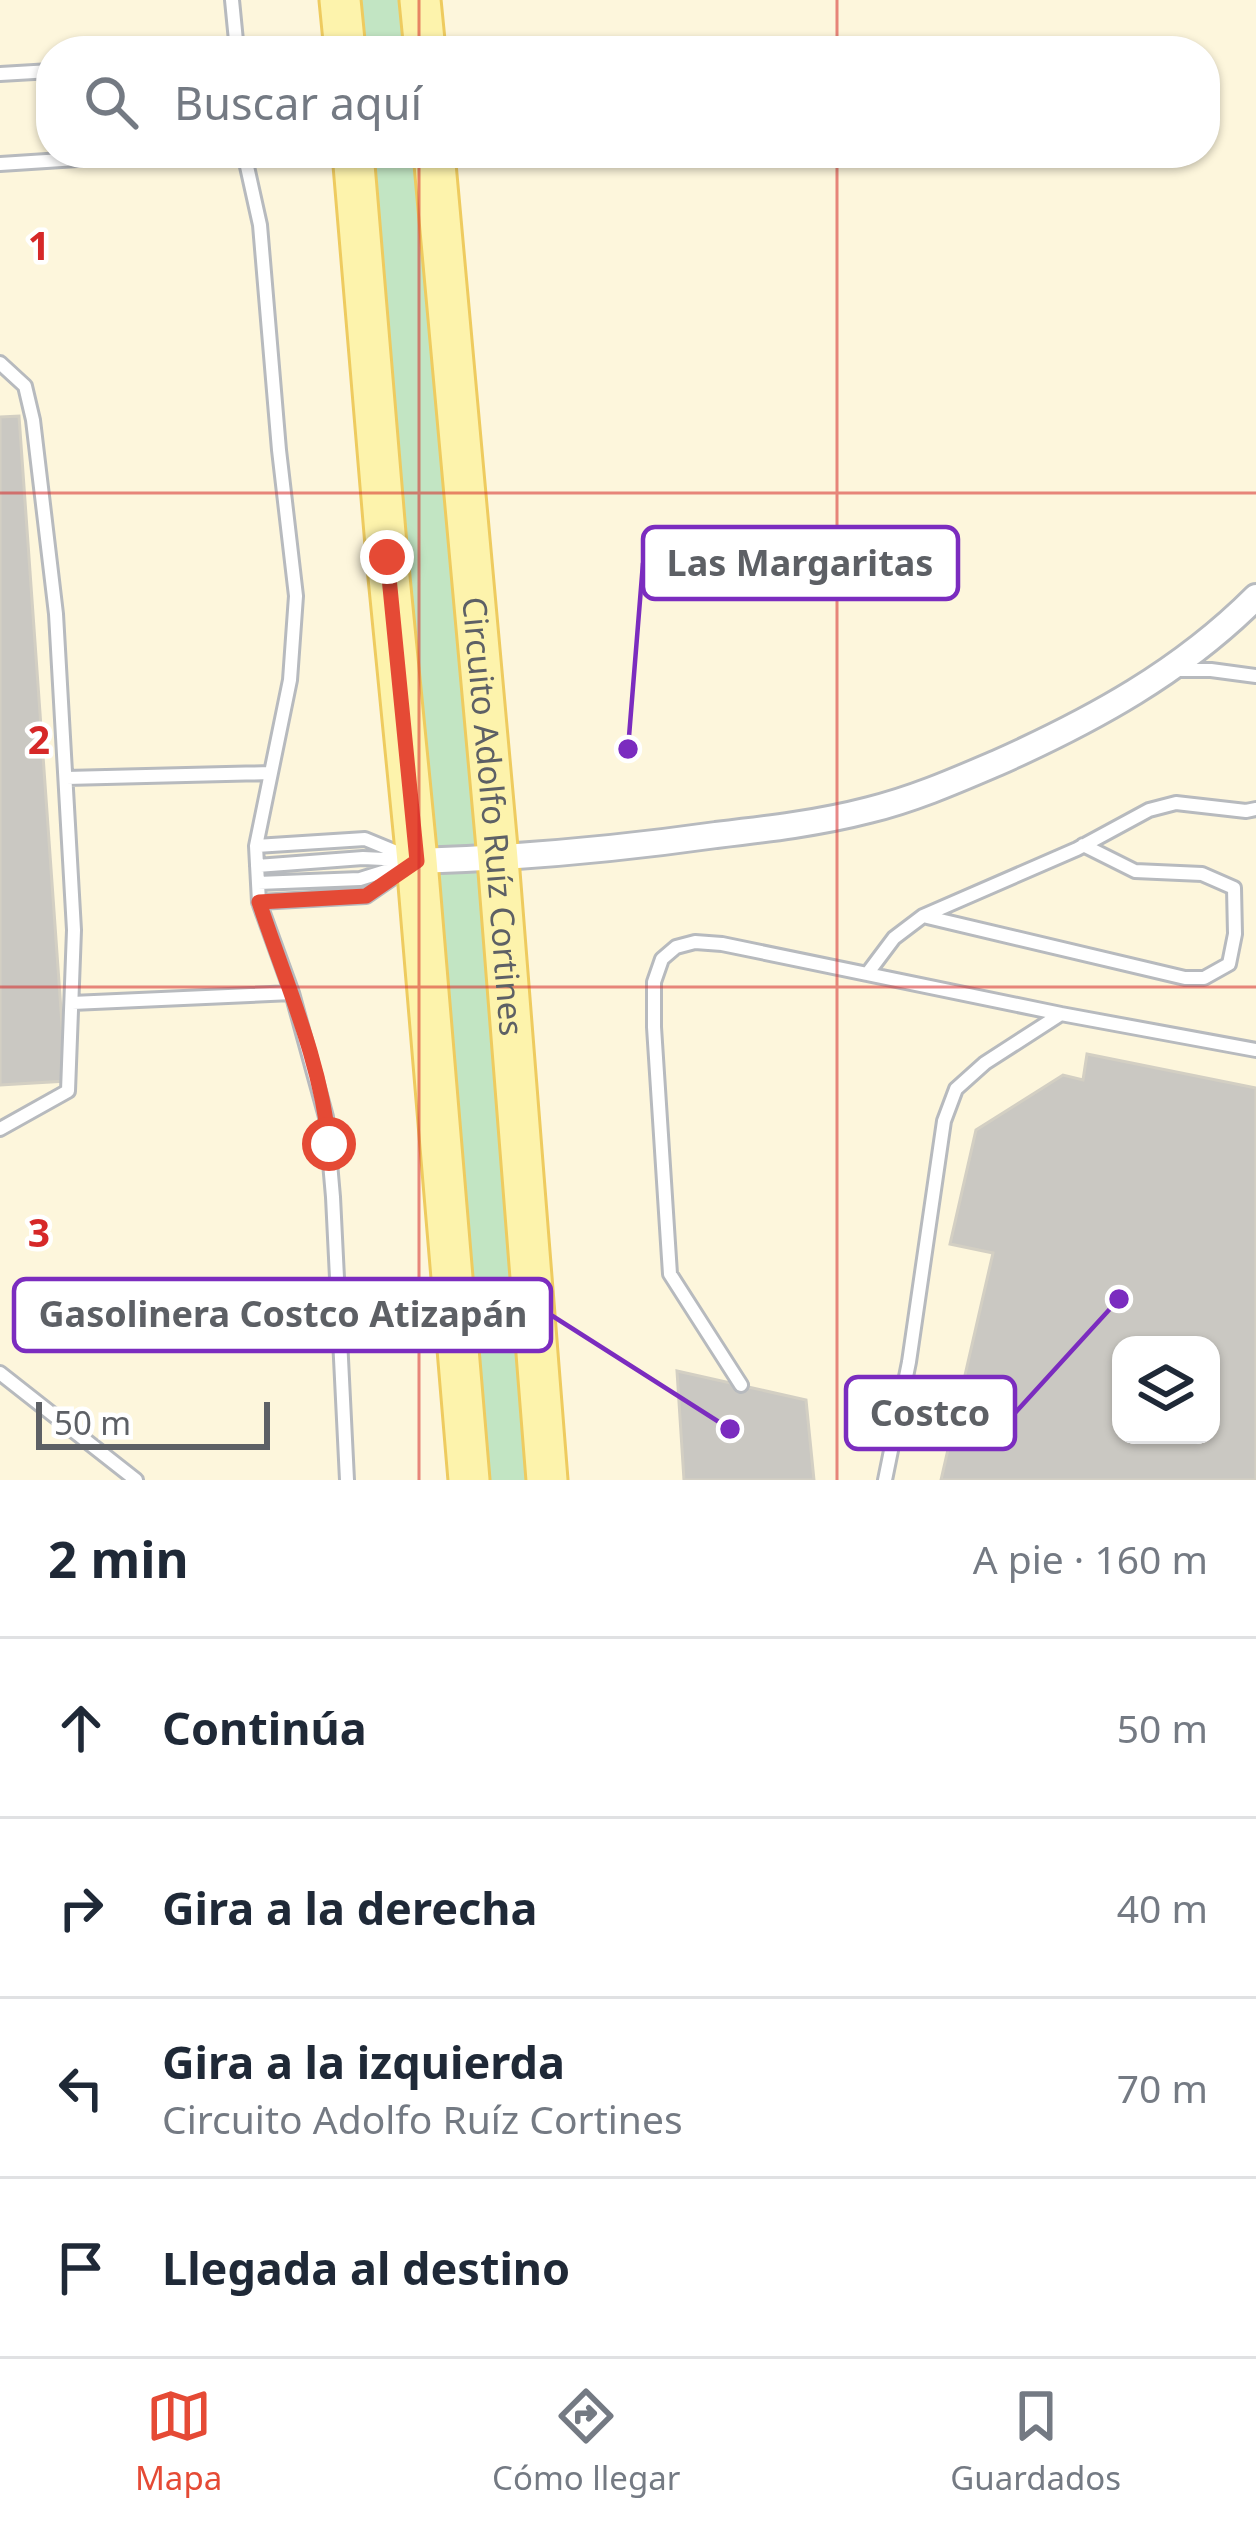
<!DOCTYPE html>
<html lang="es">
<head>
<meta charset="utf-8">
<style>
  :root { --surface:#fff; --page:#f6f6f7; --text:#1f2937; --muted:#747a83; --line:#e0e1e3; --accent:#e54a35 }
  body { margin:0; font-family:"Noto Sans",sans-serif; background:var(--page); color:var(--text) }
  .controls { position:absolute; right:36px; bottom:36px; display:grid; overflow:hidden; border-radius:24px; box-shadow:0 3px 9px #0004 }
  .controls button { width:108px; height:108px; display:grid; place-items:center; padding:0; border:0; border-bottom:3px solid var(--line); background:var(--surface); color:var(--text); font:60px sans-serif }
  .scale { position:absolute; left:36px; bottom:30px; width:234px; box-sizing:border-box; padding-left:12px; border:6px solid #5d6065; border-top:0; font-size:33px; line-height:42px; white-space:nowrap; color:#5d6065; -webkit-text-stroke:9px #fff; paint-order:stroke }
  .stop { position:absolute; width:36px; height:36px; margin:-27px; border:9px solid #e54a35; border-radius:50%; background:#fff }
  .stop.end { background:#e54a35; border-color:#fff; box-shadow:0 3px 12px #0008 }
  .list { margin:0; padding:0; list-style:none }
  h2 { display:flex; justify-content:space-between; align-items:center; height:156px; margin:0; padding:0 48px; font-size:51px }
  h2 small { font-size:39px; font-weight:400; color:var(--muted) }
  .list li { display:grid; grid-template-columns:78px 1fr auto; gap:36px; align-items:center; box-sizing:border-box; height:180px; padding:0 48px; border-top:3px solid var(--line) }
  .list b { display:block; font-size:45px; white-space:nowrap }
  .list p { margin:0; font-size:39px; white-space:nowrap; color:var(--muted) }
  .list em { font-size:39px; font-style:normal; color:var(--muted) }
  .icon { flex:none; width:66px; height:66px; fill:none; stroke:currentColor; stroke-width:2; stroke-linecap:round; stroke-linejoin:round }
  .map { position:relative; flex:none; width:1256px; height:1480px; overflow:hidden }
  .search { position:absolute; background:var(--surface); box-shadow:0 3px 9px #0004; left:36px; right:36px; top:36px; height:132px; display:flex; align-items:center; gap:30px; box-sizing:border-box; padding:0 42px; border-radius:48px; color:var(--muted); font-size:45px }
  .sheet { height:876px; background:var(--surface) }
  nav { display:flex; justify-content:space-around; align-items:center; box-sizing:border-box; height:168px; border-top:3px solid var(--line); background:var(--surface); font-size:33px; color:var(--muted) }
  nav a { display:grid; justify-items:center; gap:6px }
  nav .on { color:var(--accent) }
  .map>svg:first-child { display:block }
</style>
</head>
<body>
<div class="map">
<svg width="1256" height="1480" viewBox="0 0 1256 1480">
  <rect width="100%" height="100%" fill="#efede5"/>
  <!-- commercial -->
  <path fill="#fdf6dc" fill-rule="evenodd" d="M0 0H1256V1480H0ZM51 51H1205V153H51ZM1121 1345H1211V1435H1121Z"/>
  <!-- green -->
  <path fill="#c2e5c3" d="M340 0H420L425 51H345Z
    M354 153H434L547 1480H469Z"/>
  <!-- building -->
  <path fill="#cac8c2" stroke="#d3cfc3" stroke-width="3" fill-rule="evenodd" d="M19 416 66 1081 0 1085V417Z
    M1087 1054 1256 1088V1480H941L993 1253 950 1244 976 1130 1063 1075 1083 1080ZM1121 1345H1211V1435H1121Z
    M677 1371 806 1400 814 1480H684Z"/>
  <g fill="none" stroke-linecap="round" stroke-linejoin="round">
    <!-- lane casing -->
    <g stroke="#b7babe" stroke-width="18">
      <path id="lane" d="M232 0 237 51
        M0 74 51 71
        M244 153 260 225 279 450 296 596 290 680 256 846 259 902 292 993 326 1117 333 1197 347 1480
        M0 164 170 153
        M0 363 25 386 33 420 56 614 74 930 68 1091 0 1129
        M1178 670H1211L1256 676
        M66 778 271 773
        M256 846 365 839 411 858
        M257 866 363 858 404 860
        M258 883 360 879 405 865
        M259 902 366 896 411 865
        M923 916 1185 978H1204L1229 964 1235 934 1234 888 1202 874 1135 871 1083 845
        M867 974 894 938 923 916 1077 849 1149 810 1176 803 1246 811 1256 809
        M72 1003 292 993
        M0 1373 136 1480
        M741 1385 670 1274 654 1027V982L662 959 676 947 695 942 722 944 1061 1014
        M885 1480 909 1362 944 1121 956 1089 985 1063 1061 1014 1256 1050"/>
    </g>
    <!-- street casing -->
    <g stroke="#b7babe" stroke-width="30">
      <path id="street" d="M417 861C518 858 617 849 716 835 768 829 819 823 869 810 914 799 955 781 997 763 1093 720 1181 672 1256 597"/>
    </g>
    <!-- primary casing -->
    <g stroke="#eecb5f" stroke-width="45">
      <g id="primary">
        <path d="M340 0 345 51"/>
        <path d="M420 0 425 51"/>
        <path d="M353 153 387 557 417 861 469 1480"/>
        <path id="s1" d="M434 153 498 859 547 1480"/>
      </g>
    </g>
    <!-- lane -->
    <use href="#lane" stroke="#fff" stroke-width="12"/>
    <!-- street -->
    <use href="#street" stroke="#fff" stroke-width="24"/>
    <!-- primary -->
    <use href="#primary" stroke="#fdf3ac" stroke-width="39"/>
  </g>
  <g fill="none" stroke-linecap="round" stroke-linejoin="round">
    <!-- route -->
    <path stroke="#e54a35" stroke-width="15" d="M329 1144C321 1061 285 981 259 902L366 896 417 861 387 557"/>
  </g>
  <!-- grid -->
  <path fill="none" stroke="#d62828" stroke-width="3" stroke-opacity="0.55" d="M419 0V51M837 0V51M419 153V1480M837 153V1480M0 493H1256M0 987H1256"/>
  <g text-anchor="middle" stroke-width="9" stroke-linejoin="round" paint-order="stroke">
    <!-- street labels -->
    <g font-size="33" fill="#5d6065" stroke="#fff">
      <text dy="12" stroke="none"><textPath href="#s1" startOffset="666">Circuito Adolfo Ruíz Cortines</textPath></text>
    </g>
  </g>
  <g font-size="39" text-anchor="middle" font-weight="bold" fill="#d62828" stroke="#fff" stroke-width="9" stroke-linejoin="round" paint-order="stroke">
    <text x="39" y="260">1</text>
    <text x="39" y="754">2</text>
    <text x="39" y="1247">3</text>
  </g>
  <!-- callouts -->
  <path fill="none" stroke="#7b2cbf" stroke-width="4.5" d="M628 749L643 563M730 1429L551 1315M1119 1299L1015 1413"/>
  <g fill="#7b2cbf" stroke="#fff" stroke-width="4.5">
    <circle cx="628" cy="749" r="12"/>
    <circle cx="730" cy="1429" r="12"/>
    <circle cx="1119" cy="1299" r="12"/>
  </g>
  <g fill="#fff" stroke="#7b2cbf" stroke-width="4.5">
    <rect x="643" y="527" width="315" height="72" rx="12"/>
    <rect x="14" y="1279" width="537" height="72" rx="12"/>
    <rect x="846" y="1377" width="169" height="72" rx="12"/>
  </g>
  <g font-size="36" text-anchor="middle" font-weight="bold" fill="#5d6065">
    <text x="800" y="576">Las Margaritas</text>
    <text x="283" y="1327">Gasolinera Costco Atizapán</text>
    <text x="930" y="1426">Costco</text>
  </g>
</svg>
<div class="controls">
<button><svg class="icon" aria-label="layers" viewBox="0 0 24 24"><path d="M12 4l9 5-9 5-9-5zM3 14l9 5 9-5"/></svg></button>
</div>
<div class="scale">50 m</div>
<div class="stop" style="left:329px;top:1144px"></div>
<div class="stop end" style="left:387px;top:557px"></div>
<div class="search"><svg class="icon" aria-label="search" viewBox="0 0 24 24"><circle cx="10" cy="10" r="6"/><path d="M15 15l6 6"/></svg>Buscar aquí</div>
</div>
<section class="sheet">
<h2>2 min<small>A pie · 160 m</small></h2>
<ul class="list">
<li><svg class="icon" aria-label="ahead" viewBox="0 0 24 24"><path d="M12 20V5M6 11l6-6 6 6"/></svg><div><b>Continúa</b></div><em>50 m</em></li>
<li><svg class="icon" aria-label="right" viewBox="0 0 24 24"><path d="M7 20v-9h11M14 6l5 5-5 5"/></svg><div><b>Gira a la derecha</b></div><em>40 m</em></li>
<li><svg class="icon" aria-label="left" viewBox="0 0 24 24"><path d="M17 20v-9H6M10 6l-5 5 5 5"/></svg><div><b>Gira a la izquierda</b><p>Circuito Adolfo Ruíz Cortines</p></div><em>70 m</em></li>
<li><svg class="icon" aria-label="arrive" viewBox="0 0 24 24"><path d="M6 21V4h12l-3 4 3 4H6"/></svg><div><b>Llegada al destino</b></div></li>
</ul>
</section>
<nav>
<a class="on"><svg class="icon" aria-label="map" viewBox="0 0 24 24"><path d="M3 6l6-2 6 2 6-2v14l-6 2-6-2-6 2zM9 4v14M15 6v14"/></svg>Mapa</a>
<a><svg class="icon" aria-label="directions" viewBox="0 0 24 24"><path d="M12 3l9 9-9 9-9-9zM9 14v-3h6M13 9l2 2-2 2"/></svg>Cómo llegar</a>
<a><svg class="icon" aria-label="saved" viewBox="0 0 24 24"><path d="M7 4h10v16l-5-4-5 4z"/></svg>Guardados</a>
</nav>
</body>
</html>
